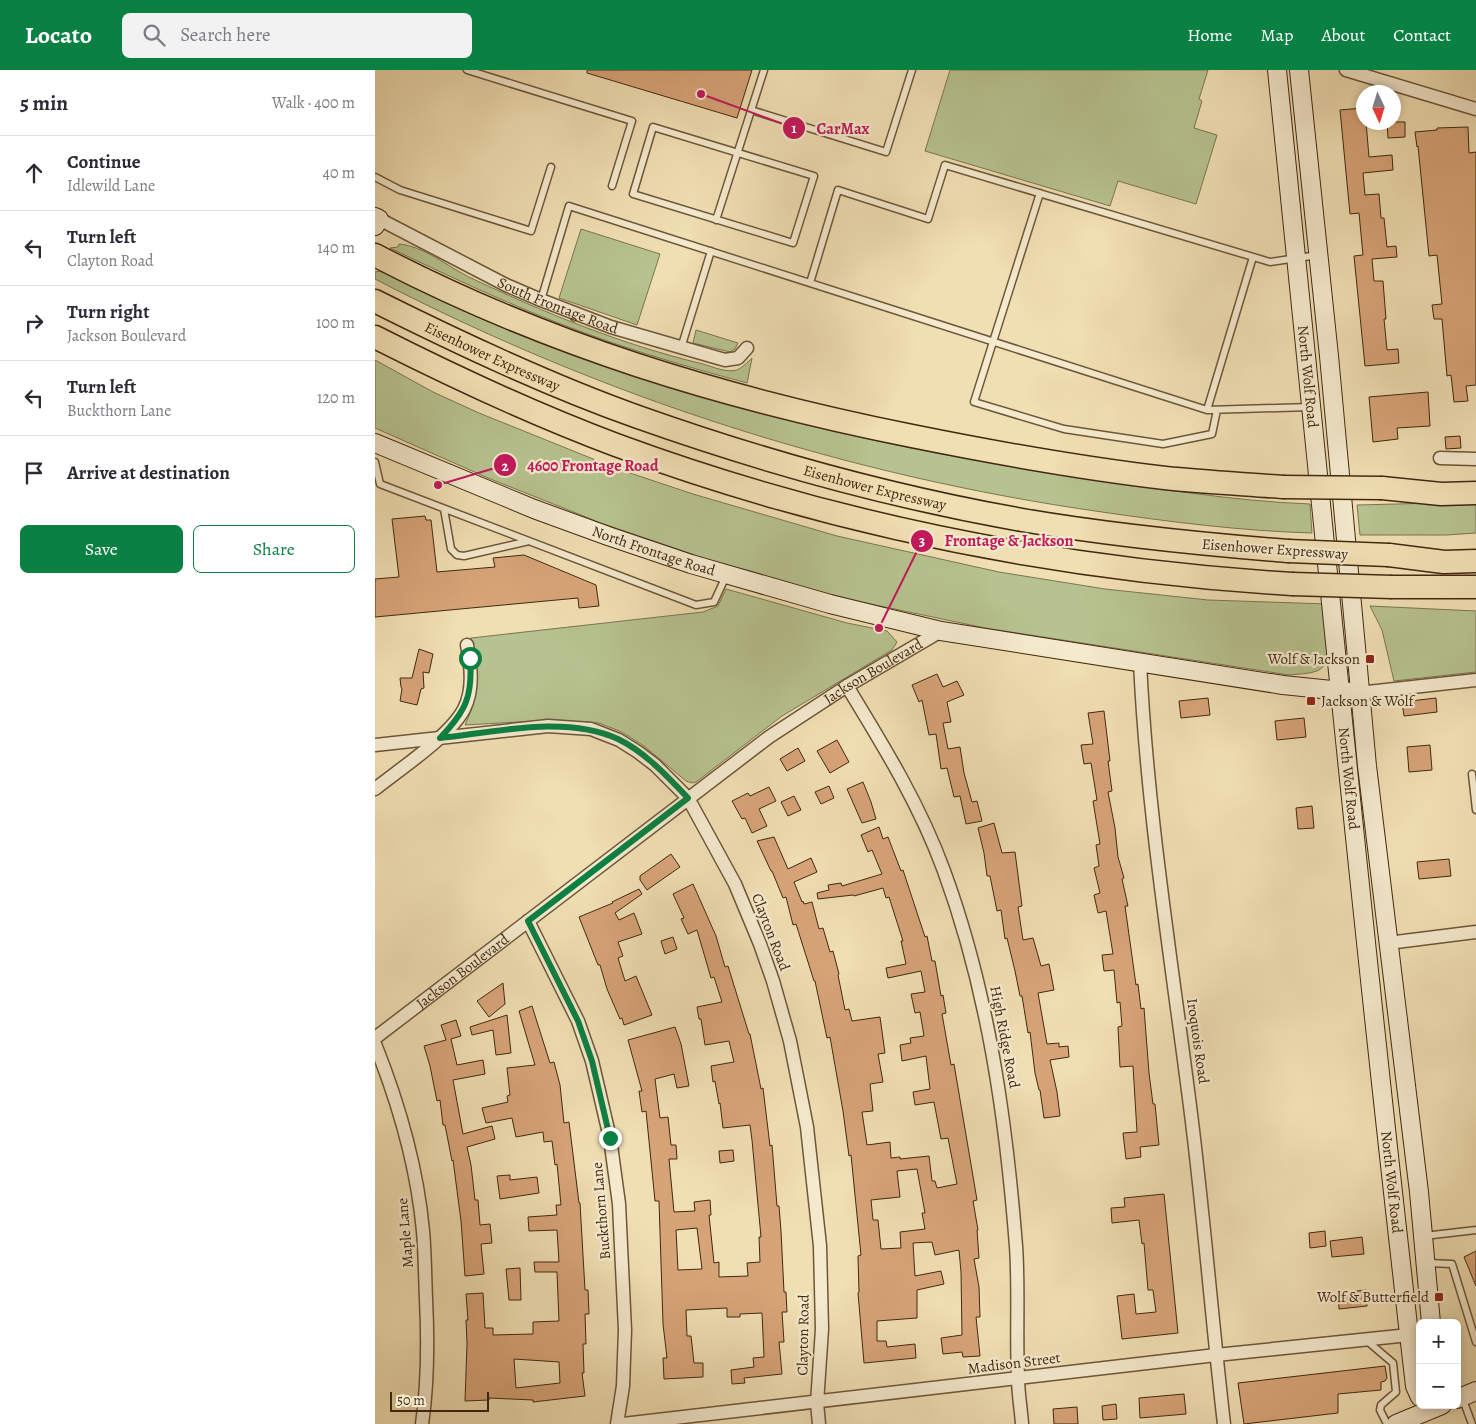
<!DOCTYPE html>
<html lang="en">
<head>
<meta charset="utf-8">
<style>
  :root { --surface:#fff; --page:#f2f2f3; --text:#2b2b33; --muted:#7c7c81; --line:#e1e1e2; --accent:#0b8043 }
  body { margin:0; font-family:Alegreya,serif; background:var(--page); color:var(--text) }
  .controls { position:absolute; right:15px; bottom:15px; display:grid; overflow:hidden; border-radius:8px; box-shadow:0 2px 8px #0003 }
  .controls button { width:45px; height:45px; display:grid; place-items:center; padding:0; border:0; border-bottom:1px solid var(--line); background:var(--surface); color:var(--text); font:25px sans-serif }
  .compass { position:absolute; left:981px; top:15px; width:45px; height:45px; border-radius:50%; background:var(--surface); box-shadow:0 2px 8px #0003; rotate:176deg }
  .scale { position:absolute; left:15px; bottom:12px; width:99px; box-sizing:border-box; padding-left:5px; border:2px solid #422810; border-top:0; font-size:14px; line-height:18px; white-space:nowrap; color:#422810; -webkit-text-stroke:4px #f5eace; paint-order:stroke }
  .stop { position:absolute; width:15px; height:15px; margin:-11px; border:4px solid #0b8043; border-radius:50%; background:#fff }
  .stop.end { background:#0b8043; border-color:#fff; box-shadow:0 1px 5px #0008 }
  .list { margin:0; padding:0; list-style:none }
  h2 { display:flex; justify-content:space-between; align-items:center; height:65px; margin:0; padding:0 20px; font-size:21px }
  h2 small { font-size:16px; font-weight:400; color:var(--muted) }
  .list li { display:grid; grid-template-columns:32px 1fr auto; gap:15px; align-items:center; box-sizing:border-box; height:75px; padding:0 20px; border-top:1px solid var(--line) }
  .list b { display:block; font-size:19px; white-space:nowrap }
  .list p { margin:0; font-size:16px; white-space:nowrap; color:var(--muted) }
  .list em { font-size:16px; font-style:normal; color:var(--muted) }
  .actions { display:flex; gap:10px; padding:15px 20px }
  .actions a { flex:1; padding:11px 0; border:1px solid var(--accent); border-radius:8px; text-align:center; font-size:18px; color:var(--accent) }
  .actions .main { background:var(--accent); color:#fff }
  .icon { flex:none; width:28px; height:28px; fill:none; stroke:currentColor; stroke-width:2; stroke-linecap:round; stroke-linejoin:round }
  .map { position:relative; flex:none; width:1101px; height:1354px; overflow:hidden }
  header { display:flex; align-items:center; gap:30px; box-sizing:border-box; height:70px; padding:0 25px; background:var(--accent); color:#fff }
  header strong { font-size:24px }
  nav { display:flex; gap:28px; margin-inline-start:auto; font-size:18px }
  .search { width:350px; height:45px; background:var(--page); display:flex; align-items:center; gap:12px; box-sizing:border-box; padding:0 18px; border-radius:8px; color:var(--muted); font-size:19px }
  main { display:flex }
  aside { flex:1; background:var(--surface) }
  .map>svg:first-child { display:block }
</style>
</head>
<body>
<header>
<strong>Locato</strong>
<div class="search"><svg class="icon" aria-label="search" viewBox="0 0 24 24"><circle cx="10" cy="10" r="6"/><path d="M15 15l6 6"/></svg>Search here</div>
<nav><a>Home</a><a>Map</a><a>About</a><a>Contact</a></nav>
</header>
<main>
<aside>
<h2>5 min<small>Walk · 400 m</small></h2>
<ul class="list">
<li><svg class="icon" aria-label="ahead" viewBox="0 0 24 24"><path d="M12 20V5M6 11l6-6 6 6"/></svg><div><b>Continue</b><p>Idlewild Lane</p></div><em>40 m</em></li>
<li><svg class="icon" aria-label="left" viewBox="0 0 24 24"><path d="M17 20v-9H6M10 6l-5 5 5 5"/></svg><div><b>Turn left</b><p>Clayton Road</p></div><em>140 m</em></li>
<li><svg class="icon" aria-label="right" viewBox="0 0 24 24"><path d="M7 20v-9h11M14 6l5 5-5 5"/></svg><div><b>Turn right</b><p>Jackson Boulevard</p></div><em>100 m</em></li>
<li><svg class="icon" aria-label="left" viewBox="0 0 24 24"><path d="M17 20v-9H6M10 6l-5 5 5 5"/></svg><div><b>Turn left</b><p>Buckthorn Lane</p></div><em>120 m</em></li>
<li><svg class="icon" aria-label="arrive" viewBox="0 0 24 24"><path d="M6 21V4h12l-3 4 3 4H6"/></svg><div><b>Arrive at destination</b></div></li>
</ul>
<div class="actions"><a class="main">Save</a><a>Share</a></div>
</aside>
<div class="map">
<svg width="1101" height="1354" viewBox="0 0 1101 1354">
  <rect width="100%" height="100%" fill="#f0dfb3"/>
  <filter id="stains"><feTurbulence type="fractalNoise" baseFrequency=".004" numOctaves="4"/><feColorMatrix values="0 0 0 0 .2 0 0 0 0 .09 0 0 0 0 .02 0 0 0 .5 -.17"/></filter>
  <radialGradient id="worn" r=".72"><stop offset=".6" stop-color="#630" stop-opacity="0"/><stop offset="1" stop-color="#630" stop-opacity=".3"/></radialGradient>
  <!-- green -->
  <path fill="#b6c28f" stroke="#7c7550" d="M575 0H833L824 29 827 31 819 58 842 65 821 134 743 111 735 136 550 81Z
    M206 159 285 184 262 255 184 228Z
    M24 174C49 176 73 197 96 208 170 243 248 275 328 294 338 297 352 303 362 300 367 298 373 292 377 288L372 313C327 301 282 288 238 273 161 247 88 213 15 178L23 177Z
    M5 201C223 313 463 371 704 407 781 418 857 431 935 434L937 463C867 461 796 452 727 442 473 406 227 327 0 209V202Z
    M321 260 363 273 360 279 355 282 318 273Z
    M0 290 58 322 104 343 243 399 318 424 462 466 624 502 730 519 833 530 952 534C954 553 964 591 942 601 934 604 923 604 914 605L610 558 486 532 423 516 358 498 226 453 113 408 0 358Z
    M1101 432V463L1071 465H985L982 435Z
    M351 519 472 553 512 561 522 572 517 580 407 646 321 712 317 713 311 711 269 676 247 662 224 653 180 650 90 655C92 649 96 643 97 636 102 618 101 587 96 568L328 542 343 536Z
    M995 536 1101 541V602L1019 611 1007 560Z"/>
  <!-- building -->
  <path fill="#d7a478" stroke="#422810" fill-rule="evenodd" d="M212 0H377L362 48 212 3Z
    M988 38V52H991L994 87 1017 85 1018 100 988 103 990 125 1004 124 1006 148H1009L1012 177 1021 176 1022 187 997 189 999 211H1008L1011 249H1009L1012 280 1023 279 1024 293 990 296 979 186 988 185 984 143 975 144 965 40Z
    M1012 52H1030V67L1013 68Z
    M1093 57 1094 83 1101 82V315L1091 316 1093 331 1079 332 1076 305 1072 306 1067 249H1059L1057 235 1067 234 1062 185 1054 186 1043 76 1042 77 1040 62 1062 60V58Z
    M1053 322 1055 356 1022 358 1023 369 998 372 994 327Z
    M1085 366 1086 378 1071 379 1070 367Z
    M50 446 51 450H56L62 502 120 497 118 488 149 485 221 515 224 536 204 538 203 528 0 547V509L24 507 17 449Z
    M44 579 58 584 54 603 48 602 49 618 46 619 42 635 25 631 27 619 26 617 25 608H37Z
    M562 604 568 617 582 611 589 625 572 632 576 652 568 653 573 679 585 677 589 703 597 732 602 731 607 751 591 754 585 726 579 727 572 698 566 699 561 664 554 665 547 630 544 632 537 615Z
    M833 628 835 645 806 648 804 631Z
    M1061 628 1062 642 1029 646 1027 632Z
    M729 641 735 691H733L737 721 733 722 740 758 743 787 749 808 747 809 753 836H750L761 915 763 914 766 939 769 938 774 1003 778 1034H780L784 1075 765 1077 766 1087 751 1089 748 1063 762 1062 758 996 745 997 743 957 747 956 745 932 742 933 739 900 729 901 727 885 738 884 731 841 723 843 719 825 725 823 719 798 724 796 721 775 725 774 718 731 722 730 716 693 709 694 706 675 718 674 713 643Z
    M929 648 931 667 902 670 900 651Z
    M462 670 474 692 455 703 442 681Z
    M1055 675 1057 700 1034 702 1032 677Z
    M423 678 430 691 412 701 405 689Z
    M488 712 496 732 501 749 487 753 472 719Z
    M454 716 459 728 446 734 440 722Z
    M394 717 401 731 384 739 392 756 377 763 370 748 367 749 357 731 373 723 375 726Z
    M419 726 426 740 413 746 406 732Z
    M937 736 939 758 923 759 921 738Z
    M619 753 627 783 640 782 647 836 643 837 648 870 658 868 666 896 674 894 679 920 663 923 672 974 684 973V977L693 976 694 987 675 990 682 1022 685 1046 669 1048 665 1020H664L660 1003 655 962 653 963 647 926H645L640 901 632 868 630 869 626 840 622 841 615 806H612L609 783 603 758Z
    M504 757 508 769 513 767 526 801 528 800 550 867 552 866 557 891H560L566 926 568 925 571 943 567 944 576 995 579 994 602 1130 598 1131 603 1160H602L604 1188 599 1189 604 1217 605 1247H601L605 1286 588 1287 587 1282 568 1284 566 1268 587 1265 586 1202 584 1180 560 1185 557 1172 538 1173 540 1206 566 1201 569 1214 542 1220V1248L502 1251V1271H511L512 1277 540 1274 541 1288 489 1293 483 1223 484 1222 483 1186 486 1185 476 1085 474 1086 468 1041 455 967 452 968 440 911H439L421 854 418 855 411 827 408 828 397 801H396L382 771 399 767 413 799 436 788 442 802 419 812 427 832 428 831 429 834 437 832 444 859 448 858 455 882 458 881 464 904 463 905 470 940 474 939 477 951 505 947 510 983 503 984 508 1012 495 1014 498 1041 487 1042 492 1075 515 1072 516 1088 525 1087V1089L554 1086 557 1111H560L562 1118 582 1114 573 1068 566 1069 559 1032 540 1035 538 1022 555 1019 551 986 527 991 525 975 536 973 535 968 549 966 545 942 540 943 536 924 550 922 546 901 513 908 511 898 531 894 526 871H528L514 827 511 828 508 818 479 826 478 825 443 829 442 823 454 820 453 815 466 813 467 816 507 804 497 780 493 782 486 765ZM542 1099 550 1143H547L550 1159 525 1162 526 1178 506 1179 503 1150H498L496 1130 525 1127 522 1101Z
    M296 784 305 797 272 820 265 810V806Z
    M1074 789 1076 806 1044 809 1042 792Z
    M318 814 341 866 350 897 353 896 374 964H375L386 1019 388 1018 395 1076 397 1075 402 1136H404L406 1161 409 1222H411L412 1242H407L409 1272H404L407 1304 369 1308 370 1313 357 1314 356 1300 379 1297 378 1288 389 1287 387 1243 365 1244V1247H352V1238L311 1240 312 1266H316L319 1293H328V1307L289 1309 288 1288H292L288 1254 284 1131H280L271 1041 267 1042 264 1021H267L253 970 300 957 306 974 314 1016 302 1018 299 1004 280 1009 285 1048 293 1047 296 1075H301L302 1089H294L299 1142 320 1141 319 1132 335 1130 336 1145H334L339 1193 344 1192V1207L373 1206 372 1193 385 1192 384 1167H386L377 1070 375 1055 348 1058 345 1033 344 1034 340 1011 338 1012 336 996 359 992 354 971 330 975 326 949H324L322 937 347 932 339 907 336 908 322 860 313 864 306 849 309 848 298 824ZM322 1158 327 1199 303 1200 301 1160Z
    M264 819 267 824 240 843 244 850 259 843 267 864 243 872 248 886 243 888 250 911 261 906 277 945 249 955 247 948 245 949 232 919 225 895H223L204 847 238 833 237 832Z
    M298 867 302 879 290 884 286 871Z
    M128 913 130 934 114 947 102 931Z
    M157 936 175 993 179 992 185 1015 189 1053 194 1052 204 1133H205L210 1220H213L214 1244H210L211 1274H208L209 1303H207L210 1326 158 1332V1330L114 1328V1330L90 1331 92 1274 91 1250H93L91 1224 108 1223 110 1258H118V1265L158 1264V1252L184 1251 182 1202H160L159 1192H184L182 1160 154 1161 153 1147 182 1145 181 1135H186L182 1094 180 1095 177 1071 169 1072 168 1062 141 1067 137 1048 111 1053 107 1038 133 1032 132 1026 135 1025 132 998 160 995 144 941ZM139 1289 184 1292 185 1313 141 1318Z
    M132 945 136 983 121 985 118 960 97 965 95 957Z
    M81 950 86 966 76 969 82 995 108 990 110 1004 78 1010 88 1064 117 1056 120 1069 92 1077 96 1095 100 1130H103L105 1155 115 1154 117 1173 106 1174 109 1204 90 1206 86 1151 78 1090 77 1091 70 1055H68L65 1030 62 1031 55 996 49 976 71 970 66 955Z
    M358 1080 359 1091 345 1093 344 1081Z
    M135 1105V1110L162 1107 164 1123 125 1129 122 1106Z
    M789 1124 803 1263 747 1269 742 1226 759 1224 761 1244 781 1242 778 1220H773L769 1173 767 1174 764 1150 737 1153 736 1138 750 1137 749 1128Z
    M950 1161 951 1176 935 1178 934 1163Z
    M987 1167 989 1184 957 1187 955 1171Z
    M1101 1181V1216L1089 1187Z
    M145 1198 146 1230H134L131 1199Z
    M991 1220 992 1236 964 1239 963 1223Z
    M1010 1296 1012 1308 1010 1311 1006 1312V1320L963 1324V1343L869 1354 863 1313Z
    M809 1324 811 1344 765 1348 764 1328Z
    M741 1334 742 1349 728 1350 727 1336Z
    M702 1337 703 1354H679L678 1339Z"/>
  <g fill="none" stroke-linecap="round" stroke-linejoin="round">
    <!-- lane casing -->
    <g stroke="#6e5639" stroke-width="9">
      <path id="lane" d="M92 0 257 51 237 116
        M376 40 511 82 537 0
        M278 57 439 106 418 173 258 124Z
        M0 107 25 120 156 161 176 97
        M665 123 599 332 689 359 788 374 837 364 842 340
        M341 150 389 0
        M435 213 463 120 553 149 570 95 895 192 943 185
        M166 230 194 136 832 340 935 337
        M306 278 336 181
        M832 340 878 187
        M0 392 5 414 321 535 339 532 351 506
        M69 439 76 479 82 485 89 486 154 471
        M1097 704 1101 740
        M1049 1166 1101 1160
        M1053 1193 1077 1194 1101 1272
        M991 1270 1018 1293 1021 1322 1006 1335 1005 1340 1012 1354
        M1087 1327 1097 1354"/>
    </g>
    <!-- street casing -->
    <g stroke="#6e5639" stroke-width="15">
      <g id="street">
        <path d="M971 0 1101 39"/>
        <path id="s1" d="M4 149 131 215 166 230 236 257 350 290 363 288 372 278"/>
        <path d="M1065 388 1101 389"/>
        <path d="M765 592C772 743 797 893 816 1044 829 1147 837 1251 849 1354"/>
        <path d="M472 616C508 675 545 735 569 801 613 921 631 1048 641 1176 644 1220 641 1264 643 1308 643 1323 646 1339 647 1354"/>
        <path d="M984 623 1101 610"/>
        <path d="M0 675 173 656 216 659 244 670 263 682 280 695 313 728 360 814 385 874 398 911 415 971 432 1057 445 1176 447 1259 442 1333 444 1354"/>
        <path d="M0 719C25 699 75 666 89 639 99 619 96 596 92 575"/>
        <path d="M153 851 203 951 217 991 235 1068 244 1134 250 1260 248 1316 242 1354"/>
        <path d="M1013 873 1101 862"/>
        <path id="s2" d="M0 968 394 667 472 616 566 561"/>
        <path d="M0 974C24 1034 42 1096 48 1161 50 1183 50 1206 51 1229 53 1270 53 1313 47 1354"/>
        <path d="M248 1354 841 1285 1034 1265"/>
      </g>
    </g>
    <!-- secondary casing -->
    <g stroke="#422810" stroke-width="20">
      <g id="secondary">
        <path id="s3" d="M902 0C947 439 989 878 1040 1316L1045 1327"/>
        <path d="M924 0 954 286 992 696 1044 1122 1056 1253"/>
        <path d="M0 147 4 149 0 156"/>
        <path id="s4" d="M0 373 159 439 233 466 316 494 455 534 566 561 908 615 976 622"/>
        <path d="M1082 1329 1101 1321"/>
        <path d="M1021 1354 1067 1335"/>
      </g>
    </g>
    <!-- highway casing -->
    <g stroke="#422810" stroke-width="25">
      <g id="highway">
        <path d="M0 185C172 275 348 328 537 366 621 383 705 398 790 408 829 412 869 414 908 417"/>
        <path id="s5" d="M0 231C86 274 173 315 263 347 387 391 517 427 647 450 735 465 824 474 913 481"/>
        <path d="M0 267C79 307 158 344 241 375 458 455 687 500 917 514"/>
        <path d="M1007 418 1066 424 1101 423"/>
        <path d="M1014 485 1069 492 1101 491"/>
        <path d="M1017 517H1101"/>
      </g>
    </g>
    <!-- lane -->
    <use href="#lane" stroke="#f5eace" stroke-width="6"/>
    <!-- street -->
    <use href="#street" stroke="#f5eace" stroke-width="12"/>
    <!-- secondary -->
    <use href="#secondary" stroke="#f5eace" stroke-width="18"/>
    <!-- highway -->
    <use href="#highway" stroke="#f0dfb3" stroke-width="22"/>
    <!-- highway-bridge casing -->
    <g stroke="#422810" stroke-width="25" stroke-linecap="butt">
      <path id="highway-bridge" d="M908 417 1007 418
        M913 481 1014 485
        M917 514 1017 517"/>
    </g>
    <!-- highway-bridge -->
    <use href="#highway-bridge" stroke="#f0dfb3" stroke-width="22"/>
  </g>
  <g fill="none" stroke-linecap="round" stroke-linejoin="round">
    <!-- route -->
    <path stroke="#0b8043" stroke-width="6" d="M95 588C98 626 91 641 65 668 121 662 190 645 243 669 270 682 292 706 313 728L153 851 203 951 217 991 235 1068"/>
  </g>
  <!-- markers -->
  <g fill="#8f2418" stroke="#f5eace" stroke-width="2">
    <rect x="990" y="584" width="10" height="10" rx="2.5"/>
    <rect x="931" y="626" width="10" height="10" rx="2.5"/>
    <rect x="1059" y="1222" width="10" height="10" rx="2.5"/>
  </g>
  <g text-anchor="middle" stroke-width="4.5" stroke-linejoin="round" paint-order="stroke">
    <!-- street labels -->
    <g font-size="15" fill="#422810" stroke="#f5eace">
      <text dy="5" stroke="none"><textPath href="#s1" startOffset="199">South Frontage Road</textPath></text>
      <text dy="5" stroke="none"><textPath href="#s5" startOffset="130">Eisenhower Expressway</textPath></text>
      <text dy="5" stroke="none"><textPath href="#s3" startOffset="308">North Wolf Road</textPath></text>
      <text dy="5" stroke="none"><textPath href="#s5" startOffset="535">Eisenhower Expressway</textPath></text>
      <text transform="translate(900 479) rotate(4)" y="5">Eisenhower Expressway</text>
      <text dy="5" stroke="none"><textPath href="#s4" startOffset="299">North Frontage Road</textPath></text>
      <text dy="5" stroke="none"><textPath href="#s2" startOffset="619">Jackson Boulevard</textPath></text>
      <text dy="5" stroke="none"><textPath href="#s3" startOffset="712">North Wolf Road</textPath></text>
      <text transform="translate(396 862) rotate(69)" y="5">Clayton Road</text>
      <text dy="5" stroke="none"><textPath href="#s2" startOffset="110">Jackson Boulevard</textPath></text>
      <text transform="translate(630 967) rotate(79)" y="5">High Ridge Road</text>
      <text transform="translate(823 971) rotate(82)" y="5">Iroquois Road</text>
      <text dy="5" stroke="none"><textPath href="#s3" startOffset="1118">North Wolf Road</textPath></text>
      <text transform="translate(226 1141) rotate(-95)" y="5">Buckthorn Lane</text>
      <text transform="translate(30 1163) rotate(-95)" y="5">Maple Lane</text>
      <text transform="translate(428 1265) rotate(-89)" y="5">Clayton Road</text>
      <text transform="translate(639 1293) rotate(-7)" y="5">Madison Street</text>
    </g>
    <!-- poi labels -->
    <g font-size="15" fill="#422810" stroke="#f5eace" text-anchor="end">
      <text x="985" y="594">Wolf &amp; Jackson</text>
      <text x="946" y="636" text-anchor="start">Jackson &amp; Wolf</text>
      <text x="1054" y="1232">Wolf &amp; Butterfield</text>
    </g>
  </g>
  <!-- callouts -->
  <path fill="none" stroke="#c2185b" stroke-width="2" d="M326 24L419 58M63 415L130 395M504 558L547 471"/>
  <g fill="#c2185b" stroke="#f5eace" stroke-width="2">
    <circle cx="326" cy="24" r="5"/>
    <circle cx="63" cy="415" r="5"/>
    <circle cx="504" cy="558" r="5"/>
    <circle cx="419" cy="58" r="12"/>
    <circle cx="130" cy="395" r="12"/>
    <circle cx="547" cy="471" r="12"/>
  </g>
  <g font-size="15" text-anchor="middle" font-weight="bold" fill="#fff">
    <text x="419" y="63">1</text>
    <text x="130" y="401">2</text>
    <text x="547" y="476">3</text>
  </g>
  <g font-size="16" text-anchor="middle" font-weight="bold" fill="#c2185b" stroke="#f5eace" stroke-width="4.5" stroke-linejoin="round" paint-order="stroke">
    <text x="468" y="64">CarMax</text>
    <text x="218" y="401">4600 Frontage Road</text>
    <text x="634" y="476">Frontage &amp; Jackson</text>
  </g>
  <rect width="100%" height="100%" filter="url(#stains)"/>
  <rect width="100%" height="100%" fill="url(#worn)"/>
</svg>
<div class="controls">
<button>+</button>
<button>−</button>
</div>
<svg class="compass" viewBox="-18 -18 36 36"><path d="M0-13l5 13h-10z" fill="#e53935"/><path d="M0 13l5-13h-10z" fill="#7c7c81"/></svg>
<div class="scale">50 m</div>
<div class="stop" style="left:95px;top:588px"></div>
<div class="stop end" style="left:235px;top:1068px"></div>
</div>
</main>
</body>
</html>
